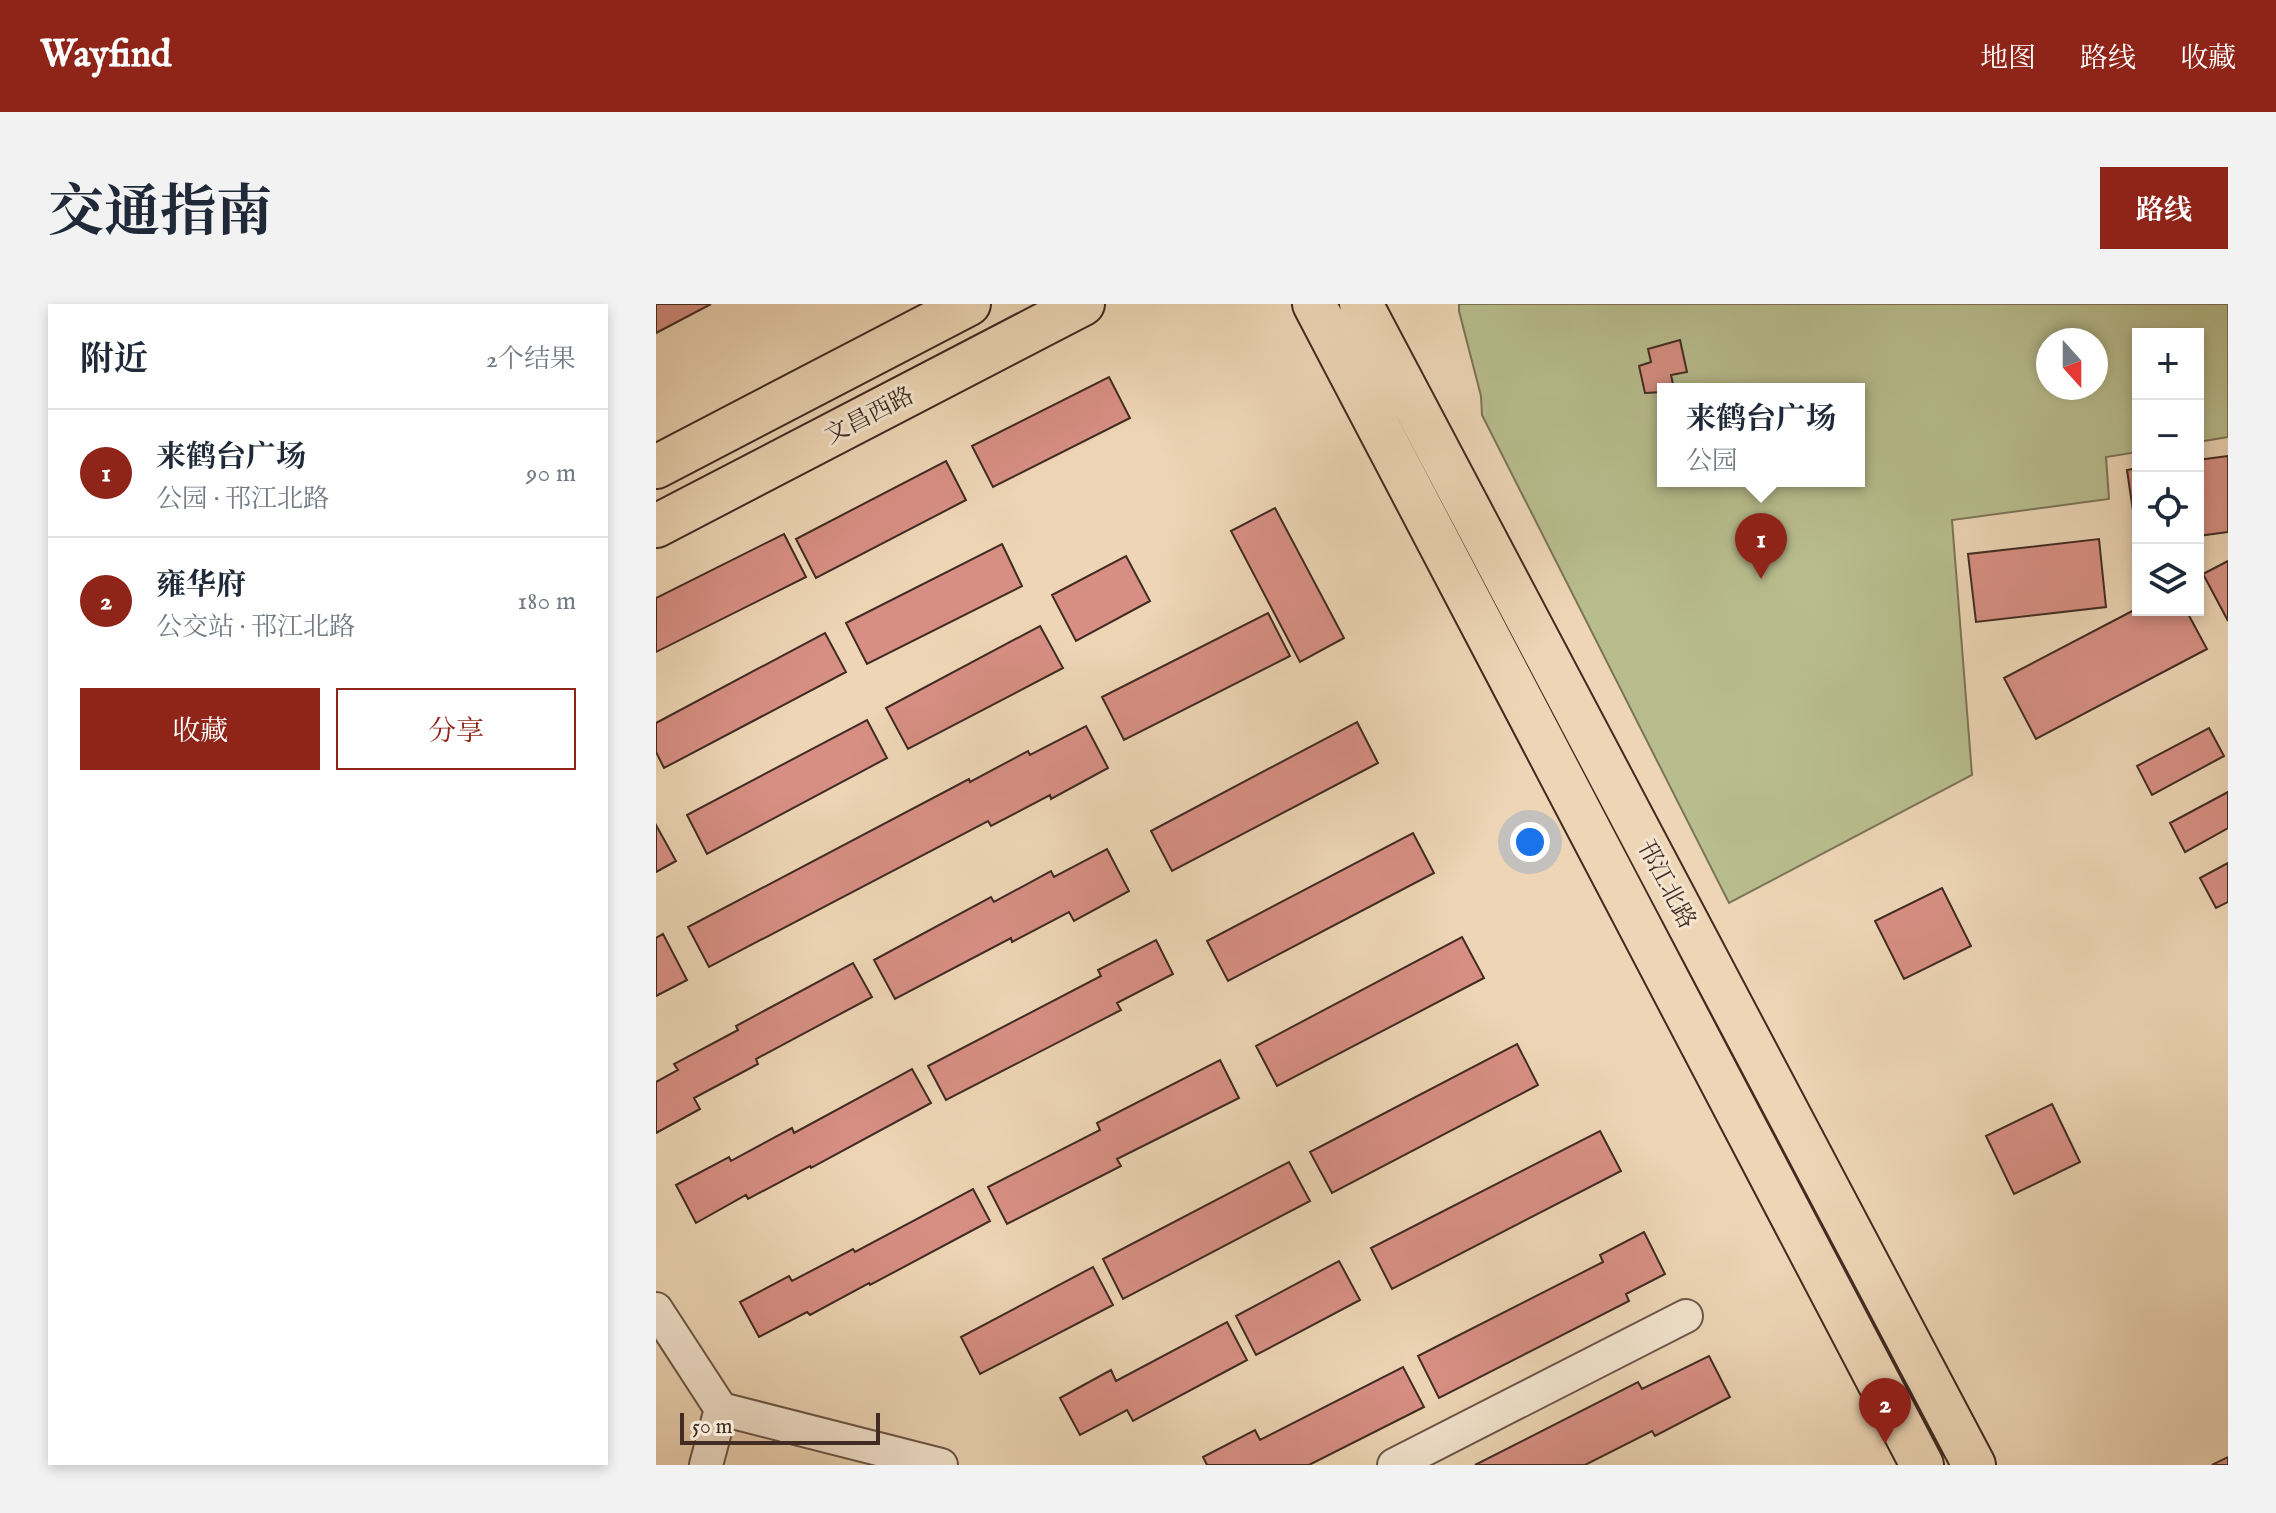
<!DOCTYPE html>
<html lang="zh">
<head>
<meta charset="utf-8">
<style>
  :root { --surface:#fff; --page:#f2f2f3; --text:#1f2937; --muted:#747a83; --line:#e0e1e3; --accent:#8f2418 }
  body { margin:0; font-family:"IM FELL English","Noto Serif SC",serif; background:var(--page); color:var(--text) }
  .controls { position:absolute; right:24px; top:24px; display:grid; overflow:hidden; border-radius:0px; box-shadow:0 4px 12px #0003 }
  .controls button { width:72px; height:72px; display:grid; place-items:center; padding:0; border:0; border-bottom:2px solid var(--line); background:var(--surface); color:var(--text); font:40px sans-serif }
  .compass { position:absolute; left:1380px; top:24px; width:72px; height:72px; border-radius:50%; background:var(--surface); box-shadow:0 4px 12px #0003; rotate:159deg }
  .scale { position:absolute; left:24px; bottom:20px; width:200px; box-sizing:border-box; padding-left:8px; border:4px solid #412b23; border-top:0; font-size:22px; line-height:28px; white-space:nowrap; color:#412b23; -webkit-text-stroke:6px #f3e4cf; paint-order:stroke }
  .you { position:absolute; left:874px; top:538px; width:28px; height:28px; margin:-20px; border:6px solid #fff; border-radius:50%; background:#1a73e8; box-shadow:0 0 0 12px #1a73e833 }
  .badge { display:grid; place-items:center; width:52px; height:52px; border-radius:50%; background:var(--accent); color:#fff; font-size:26px; font-weight:700 }
  .pin { position:absolute; translate:-50% -66px; filter:drop-shadow(0 2px 4px #0008) }
  .pin::after { content:''; position:absolute; top:42px; width:28px; height:24px; background:inherit; clip-path:polygon(0 0,100% 0,50% 100%) }
  .popup { position:absolute; left:1001px; top:79px; width:208px; height:104px; box-sizing:border-box; display:grid; place-content:center; border-radius:0px; background:var(--surface); filter:drop-shadow(0 2px 6px #0005); font-size:26px; white-space:nowrap; color:var(--muted) }
  .popup b { font-size:30px; color:var(--text) }
  .popup::after { content:''; position:absolute; left:50%; top:100%; margin-left:-16px; border:16px solid transparent; border-top-color:var(--surface) }
  .list { margin:0; padding:0; list-style:none }
  h2 { display:flex; justify-content:space-between; align-items:center; height:104px; margin:0; padding:0 32px; font-size:34px }
  h2 small { font-size:26px; font-weight:400; color:var(--muted) }
  .list li { display:grid; grid-template-columns:52px 1fr auto; gap:24px; align-items:center; box-sizing:border-box; height:128px; padding:0 32px; border-top:2px solid var(--line) }
  .list b { display:block; font-size:30px; white-space:nowrap }
  .list p { margin:0; font-size:26px; white-space:nowrap; color:var(--muted) }
  .list em { font-size:26px; font-style:normal; color:var(--muted) }
  .actions { display:flex; gap:16px; padding:24px 32px }
  .actions a { flex:1; padding:18px 0; border:2px solid var(--accent); border-radius:0px; text-align:center; font-size:28px; color:var(--accent) }
  .actions .main { background:var(--accent); color:#fff }
  .icon { flex:none; width:44px; height:44px; fill:none; stroke:currentColor; stroke-width:2; stroke-linecap:round; stroke-linejoin:round }
  .map { position:relative; flex:none; width:1572px; height:1161px; overflow:hidden; border-radius:0px }
  header { display:flex; align-items:center; gap:48px; box-sizing:border-box; height:112px; padding:0 40px; background:var(--accent); color:#fff }
  header strong { font-size:38px }
  nav { display:flex; gap:44px; margin-inline-start:auto; font-size:28px }
  .intro { display:flex; align-items:center; justify-content:space-between; box-sizing:border-box; height:192px; padding:0 48px }
  h1 { margin:0; font-size:56px }
  .button { padding:20px 36px; border-radius:0px; background:var(--accent); color:#fff; font-size:28px; font-weight:700 }
  main { display:flex; gap:48px; padding:0 48px }
  aside { flex:1; background:var(--surface); border-radius:0px; box-shadow:0 4px 12px #0003 }
  .map>svg:first-child { display:block }
</style>
</head>
<body>
<header>
<strong>Wayfind</strong>
<nav><a>地图</a><a>路线</a><a>收藏</a></nav>
</header>
<div class="intro"><h1>交通指南</h1><a class="button">路线</a></div>
<main>
<aside>
<h2>附近<small>2个结果</small></h2>
<ul class="list">
<li><span class="badge">1</span><div><b>来鹤台广场</b><p>公园 · 邗江北路</p></div><em>90 m</em></li>
<li><span class="badge">2</span><div><b>雍华府</b><p>公交站 · 邗江北路</p></div><em>180 m</em></li>
</ul>
<div class="actions"><a class="main">收藏</a><a>分享</a></div>
</aside>
<div class="map">
<svg width="1572" height="1161" viewBox="0 0 1572 1161">
  <rect width="100%" height="100%" fill="#edd5b5"/>
  <filter id="stains"><feTurbulence type="fractalNoise" baseFrequency=".0025" numOctaves="4"/><feColorMatrix values="0 0 0 0 .2 0 0 0 0 .09 0 0 0 0 .02 0 0 0 .5 -.17"/></filter>
  <radialGradient id="worn" r=".72"><stop offset=".6" stop-color="#630" stop-opacity="0"/><stop offset="1" stop-color="#630" stop-opacity=".3"/></radialGradient>
  <!-- green -->
  <path fill="#b8bd8e" stroke="#7c7458" stroke-width="2" fill-rule="evenodd" d="M803 0H1572V133L1542 138V30H1482V148L1450 153 1453 195 1296 216 1316 471 1073 599 826 111 825 92 803 7ZM1392 36H1440V84H1392ZM1007 85H1203V177H1007Z"/>
  <!-- building -->
  <path fill="#d78f83" stroke="#412b23" stroke-width="2" d="M0 0H55L0 29Z
    M1024 36 1031 68 1015 71 1018 85H1007V88L989 89 983 62 995 58 992 45Z
    M453 73 474 114 337 183 316 142Z
    M1572 152V228L1542 232V156Z
    M290 157 310 196 160 274 140 235Z
    M1482 164V241L1471 166Z
    M619 204 688 334 644 358 575 227Z
    M128 230 150 273 0 348V294Z
    M1443 235 1450 303 1320 318 1312 250Z
    M346 240 366 282 211 360 190 319Z
    M470 252 494 297 420 337 396 291Z
    M1572 257V317L1547 270Z
    M1482 304V306H1530L1551 345 1380 435 1348 374Z
    M612 309 634 352 468 436 446 393Z
    M384 322 407 364 252 445 230 404Z
    M169 329 190 368 8 464 0 448V419Z
    M211 416 231 454 51 550 31 511Z
    M701 418 722 459 516 567 495 527Z
    M430 422 452 464 395 495 394 491 335 522 332 517 53 663 32 623 313 475 314 478 372 447 374 451Z
    M1553 424 1568 452 1496 491 1481 462Z
    M1572 488V524L1529 548 1514 519Z
    M0 521 20 557 0 568Z
    M757 529 778 569 572 677 551 637Z
    M451 545 473 587 418 617 413 608 356 638 355 634 239 695 218 656 335 593 338 598 395 567 398 573Z
    M1572 559V598L1560 604 1544 574Z
    M1286 584 1315 642 1248 675 1219 617Z
    M7 630 31 676 0 692V634Z
    M806 633 828 674 621 782 600 742Z
    M500 636 517 670 461 699 465 706 290 796 272 762 445 672 442 666Z
    M197 659 216 693 100 755 102 760 38 794 44 805 0 829V778L22 766 18 760 82 726 80 722Z
    M861 740 882 781 676 889 654 848Z
    M564 756 583 794 461 855 465 862 351 920 332 883 444 826 441 819Z
    M256 765 275 799 155 864 154 862 92 895 90 891 40 919 20 881 73 853 75 857 136 824 138 829Z
    M1396 800 1424 858 1358 890 1330 832Z
    M944 827 965 867 736 985 715 944Z
    M633 858 654 897 467 995 447 955Z
    M317 885 334 917 214 981 213 979 154 1011 151 1008 103 1033 84 998 133 972 136 977 197 945 199 948Z
    M988 928 1009 970 970 990 973 997 783 1094 762 1052 947 958 944 951Z
    M683 957 704 996 600 1051 580 1012Z
    M437 963 457 1001 324 1070 305 1033Z
    M571 1018 591 1056 477 1117 471 1106 424 1131 404 1094 455 1066 460 1077Z
    M1053 1052 1074 1093 999 1132 996 1127 929 1161H819L982 1078 986 1085Z
    M747 1063 768 1103 653 1161H551L547 1153 599 1126 604 1136Z
    M1572 1153V1161H1556Z"/>
  <g fill="none" stroke-linecap="round" stroke-linejoin="round">
    <!-- minor casing -->
    <g stroke="#6c5648" stroke-width="36">
      <path id="minor" d="M0 1005 65 1105 285 1161
        M50 1161 65 1105
        M738 1161 1030 1012"/>
    </g>
    <!-- major casing -->
    <g stroke="#412b23" stroke-width="46">
      <path id="major" d="M658 0 1266 1161
        M705 0 1318 1161
        M0 163 313 0
        M0 222 427 0"/>
    </g>
    <!-- minor -->
    <use href="#minor" stroke="#f3e4cf" stroke-width="32"/>
    <!-- major -->
    <use href="#major" stroke="#edd5b5" stroke-width="42"/>
  </g>
  <g text-anchor="middle" stroke-width="6" stroke-linejoin="round" paint-order="stroke">
    <!-- street labels -->
    <g font-size="24" fill="#412b23" stroke="#f3e4cf">
      <text transform="translate(213 111) rotate(-27)" y="8">文昌西路</text>
      <text transform="translate(1011 580) rotate(62)" y="8">邗江北路</text>
    </g>
  </g>
  <rect width="100%" height="100%" filter="url(#stains)"/>
  <rect width="100%" height="100%" fill="url(#worn)"/>
</svg>
<div class="controls">
<button>+</button>
<button>−</button>
<button><svg class="icon" aria-label="locate" viewBox="0 0 24 24"><circle cx="12" cy="12" r="6"/><path d="M12 2v4M12 18v4M2 12h4M18 12h4"/></svg></button>
<button><svg class="icon" aria-label="layers" viewBox="0 0 24 24"><path d="M12 4l9 5-9 5-9-5zM3 14l9 5 9-5"/></svg></button>
</div>
<svg class="compass" viewBox="-18 -18 36 36"><path d="M0-13l5 13h-10z" fill="#e53935"/><path d="M0 13l5-13h-10z" fill="#747a83"/></svg>
<div class="scale">50 m</div>
<div class="you"></div>
<div class="pin badge" style="left:1105px;top:275px">1</div>
<div class="popup"><b>来鹤台广场</b>公园</div>
<div class="pin badge" style="left:1229px;top:1140px">2</div>
</div>
</main>
</body>
</html>
